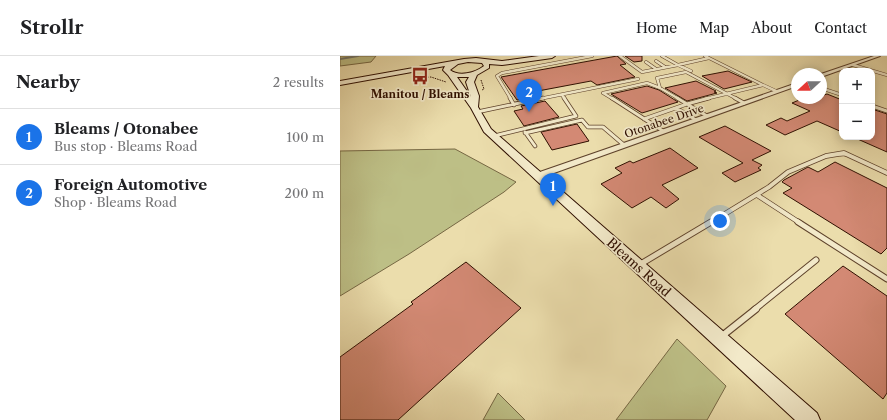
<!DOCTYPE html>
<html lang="en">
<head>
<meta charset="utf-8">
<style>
  :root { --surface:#fff; --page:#f6f6f6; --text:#202124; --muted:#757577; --line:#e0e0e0; --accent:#1a73e8 }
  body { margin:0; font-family:"Libre Caslon Text",serif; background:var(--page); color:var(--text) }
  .controls { position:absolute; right:12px; top:12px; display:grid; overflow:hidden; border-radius:8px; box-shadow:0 2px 10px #0003 }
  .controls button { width:36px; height:36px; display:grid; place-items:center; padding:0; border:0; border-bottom:1px solid var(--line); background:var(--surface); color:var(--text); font:20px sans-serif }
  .compass { position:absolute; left:451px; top:12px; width:36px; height:36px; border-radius:50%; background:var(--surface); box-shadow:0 2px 10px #0003; rotate:249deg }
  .you { position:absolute; left:380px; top:165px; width:14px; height:14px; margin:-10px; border:3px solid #fff; border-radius:50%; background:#1a73e8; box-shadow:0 0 0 6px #1a73e833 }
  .badge { display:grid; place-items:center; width:26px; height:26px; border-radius:50%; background:var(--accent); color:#fff; font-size:13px; font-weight:700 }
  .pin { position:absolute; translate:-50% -33px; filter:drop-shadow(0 1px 2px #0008) }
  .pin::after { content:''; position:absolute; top:21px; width:14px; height:12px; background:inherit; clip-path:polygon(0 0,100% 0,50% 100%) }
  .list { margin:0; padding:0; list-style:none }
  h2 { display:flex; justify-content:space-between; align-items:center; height:52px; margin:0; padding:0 16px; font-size:17px }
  h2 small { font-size:13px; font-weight:400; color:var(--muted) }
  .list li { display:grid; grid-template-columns:26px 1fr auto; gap:12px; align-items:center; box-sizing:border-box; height:56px; padding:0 16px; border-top:1px solid var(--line) }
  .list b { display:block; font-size:15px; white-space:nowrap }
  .list p { margin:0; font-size:13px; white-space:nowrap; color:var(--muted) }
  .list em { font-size:13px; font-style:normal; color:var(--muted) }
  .map { position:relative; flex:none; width:547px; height:364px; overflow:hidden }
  header { display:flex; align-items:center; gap:24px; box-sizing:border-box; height:56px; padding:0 20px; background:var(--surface); border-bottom:1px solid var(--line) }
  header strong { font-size:19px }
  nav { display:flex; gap:22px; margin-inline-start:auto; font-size:14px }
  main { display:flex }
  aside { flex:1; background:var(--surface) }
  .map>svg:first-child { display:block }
</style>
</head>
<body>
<header>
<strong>Strollr</strong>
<nav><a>Home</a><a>Map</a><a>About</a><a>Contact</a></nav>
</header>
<main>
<aside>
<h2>Nearby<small>2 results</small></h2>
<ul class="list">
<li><span class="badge">1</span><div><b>Bleams / Otonabee</b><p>Bus stop · Bleams Road</p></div><em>100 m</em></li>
<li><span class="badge">2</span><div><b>Foreign Automotive</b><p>Shop · Bleams Road</p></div><em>200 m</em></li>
</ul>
</aside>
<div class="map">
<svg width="547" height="364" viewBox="0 0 547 364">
  <rect width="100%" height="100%" fill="#ebddac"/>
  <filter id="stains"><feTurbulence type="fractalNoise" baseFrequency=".005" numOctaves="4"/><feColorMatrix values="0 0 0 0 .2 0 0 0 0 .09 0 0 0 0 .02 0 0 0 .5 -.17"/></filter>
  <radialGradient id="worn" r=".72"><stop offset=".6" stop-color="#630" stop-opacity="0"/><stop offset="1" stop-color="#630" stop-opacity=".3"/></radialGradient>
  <!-- green -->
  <path fill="#bdbf86" stroke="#766743" d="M0 0H36L31 6 0 10Z
    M115 93 176 126 164 136 69 198 0 240V95Z
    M337 283 386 330 367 364H276Z
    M158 337 185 364H143Z"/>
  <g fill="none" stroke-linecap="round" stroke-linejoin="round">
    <!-- stream -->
    <path stroke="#70756c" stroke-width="2" d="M0 3 18 0"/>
  </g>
  <!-- building -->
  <path fill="#d38974" stroke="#2f0f00" d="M277 0 286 8 280 9 295 21 257 29 251 25 198 35 201 39 177 44 161 21Z
    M285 0H302V5L294 6Z
    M388 15 412 26 384 33 362 20Z
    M356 25 376 35 374 36 377 37 347 45 325 32Z
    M307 30 319 34 338 46 302 57 271 38Z
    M487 38 502 44V76L477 65 445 79 426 69 441 62 447 65 470 55 452 47 464 42H481V40Z
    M205 45 219 61 184 70 174 55 183 53 181 50Z
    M532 53 547 58V96L513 81H532Z
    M237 68 249 85 212 94 201 76Z
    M385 70 431 95 412 104 422 109 418 112 421 114 395 126 382 117 403 107 359 81Z
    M330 92 358 112 322 129 339 143 326 152 311 141 292 152 261 128 282 117 275 112 290 105 293 107Z
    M495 106 547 132V192L541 198 443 137 452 132 442 126 444 124 468 111 478 116Z
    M126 206 181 252 58 364H0V301L73 248 71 246Z
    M503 210 547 240V337L543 343 445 258Z"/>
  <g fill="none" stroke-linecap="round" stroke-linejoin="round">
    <!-- lane-far4 casing -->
    <g stroke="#5e422b" stroke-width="3.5">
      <path id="lane-far4" d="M280 0 302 16 338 9 351 15
        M322 0 338 9 369 2 365 0
        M316 5 325 11
        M306 6 316 13
        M513 9 547 19
        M423 29 436 35
        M481 32 502 39
        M263 37 273 43
        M263 37 307 27 320 32
        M222 39 225 43
        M171 43 157 20 162 17 252 0
        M199 43 298 23
        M339 43 320 32 317 22 346 16 397 43
        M365 43 423 29 369 2"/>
    </g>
    <!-- lane-far3 casing -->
    <g stroke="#5e422b" stroke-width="4.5">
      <path id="lane-far3" d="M170 42 174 49
        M272 42 323 75
        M337 42 367 60
        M395 42 404 47
        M532 50 547 55
        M336 52 356 64
        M137 56 203 42
        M304 63 347 48 369 42
        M185 76 195 90
        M185 77 242 64 248 71H263L284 89
        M154 80 236 60 224 42
        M500 98H506"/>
    </g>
    <!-- lane-far2 casing -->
    <g stroke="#5e422b" stroke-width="5.5">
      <path id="lane-far2" d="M417 139 460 167
        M370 167 429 131 448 116 486 100 504 97 547 117"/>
    </g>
    <!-- lane-far1 casing -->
    <g stroke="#5e422b" stroke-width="7">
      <path id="lane-far1" d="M458 166 547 223
        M299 209 371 166
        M414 254 476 204"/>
    </g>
    <!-- lane casing -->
    <g stroke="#5e422b" stroke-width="8">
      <path id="lane" d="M382 280 416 253"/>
    </g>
    <!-- street casing -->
    <g stroke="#5e422b" stroke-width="2">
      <path id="street" d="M534 0H540L481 21V18Z
        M457 27V30L200 122H197L193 120 194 118Z"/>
    </g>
    <!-- secondary casing -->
    <g stroke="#2f0f00" stroke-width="2">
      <path id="secondary" d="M199 0H215L212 2 162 9 149 8V12L137 19 134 26 139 40 138 51 151 73 477 357 480 364H455L144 76 131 52 108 19 103 14 105 10 0 29V25L124 3 136 2 162 5ZM128 6 142 7 144 10C135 17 119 21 110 14L118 8ZM117 21H129L126 26 131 41Z"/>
    </g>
    <!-- path -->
    <path stroke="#2f0f00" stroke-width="1" stroke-dasharray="1.5 1" stroke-linecap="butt" d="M75 22 91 21 106 26
      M141 24 144 33 142 34"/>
    <!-- lane-far4 -->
    <use href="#lane-far4" stroke="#f2e9c9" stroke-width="2.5"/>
    <!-- lane-far3 -->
    <use href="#lane-far3" stroke="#f2e9c9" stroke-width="3"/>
    <!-- lane-far2 -->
    <use href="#lane-far2" stroke="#f2e9c9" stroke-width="4"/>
    <!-- lane-far1 -->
    <use href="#lane-far1" stroke="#f2e9c9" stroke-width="5"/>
    <!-- lane -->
    <use href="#lane" stroke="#f2e9c9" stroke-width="6"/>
    <!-- street -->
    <use href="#street" fill="#f2e9c9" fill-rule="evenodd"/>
    <!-- secondary -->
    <use href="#secondary" fill="#f2e9c9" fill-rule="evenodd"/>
  </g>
  <!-- icons -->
  <defs>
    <g id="bus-bare" transform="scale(1.38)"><path d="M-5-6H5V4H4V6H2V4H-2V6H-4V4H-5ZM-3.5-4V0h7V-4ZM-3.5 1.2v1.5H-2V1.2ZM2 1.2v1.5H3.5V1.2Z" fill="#8f2418" stroke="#f2e9c9" stroke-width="2.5" paint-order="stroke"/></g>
  </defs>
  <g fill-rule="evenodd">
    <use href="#bus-bare" x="80" y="20"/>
  </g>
  <g text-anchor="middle" stroke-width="3.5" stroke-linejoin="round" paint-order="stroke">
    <!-- far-poi labels -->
    <g font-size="11" font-weight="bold" fill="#2f0f00" stroke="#f2e9c9">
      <text x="80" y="42">Manitou / Bleams</text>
    </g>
    <!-- far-street labels -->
    <g font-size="11" fill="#2f0f00" stroke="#f2e9c9">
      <text transform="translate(324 65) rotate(-19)" y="4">Otonabee Drive</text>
    </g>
    <!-- street labels -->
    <g font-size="13" fill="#2f0f00" stroke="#f2e9c9">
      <text transform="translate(299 211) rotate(42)" y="5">Bleams Road</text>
    </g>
  </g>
  <rect width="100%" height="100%" filter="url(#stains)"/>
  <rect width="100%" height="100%" fill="url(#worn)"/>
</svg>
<div class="controls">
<button>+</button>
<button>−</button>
</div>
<svg class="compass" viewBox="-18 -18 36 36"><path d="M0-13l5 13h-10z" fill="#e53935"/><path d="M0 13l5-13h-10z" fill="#757577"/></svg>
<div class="you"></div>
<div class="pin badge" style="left:213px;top:150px">1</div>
<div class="pin badge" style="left:189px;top:56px">2</div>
</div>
</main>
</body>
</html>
